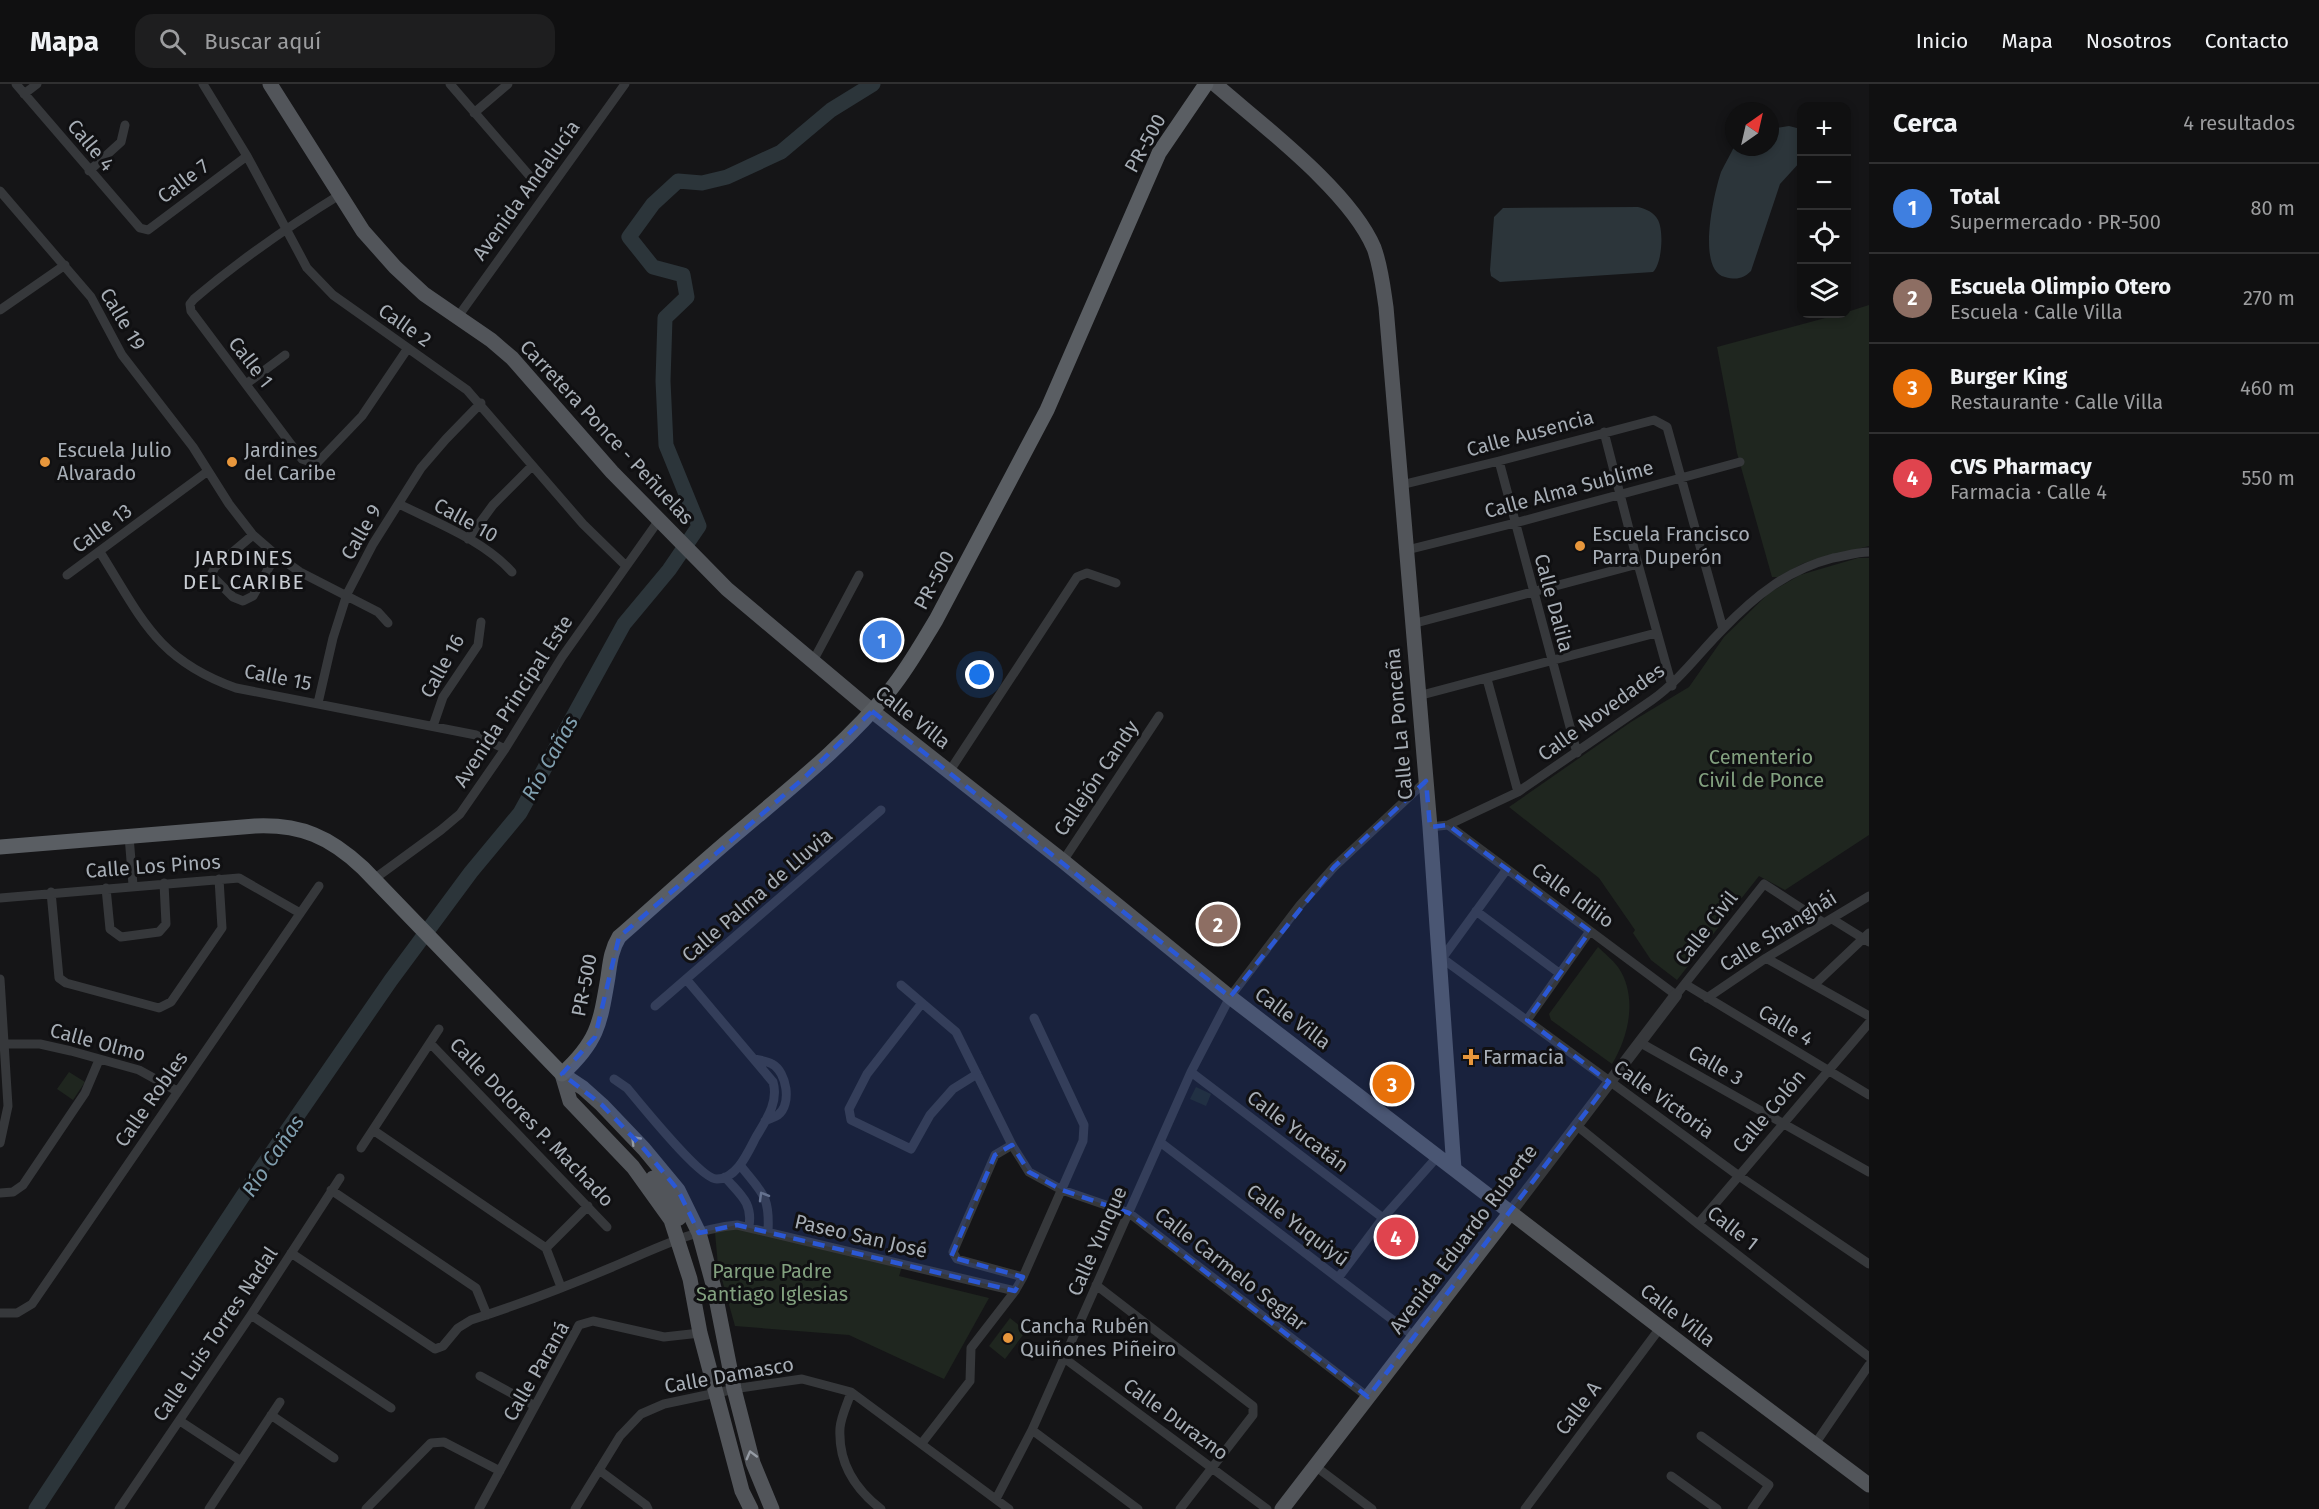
<!DOCTYPE html>
<html lang="es">
<head>
<meta charset="utf-8">
<style>
  :root { --surface:#101011; --page:#1e1e1f; --text:#f1f3f6; --muted:#9c9d9f; --line:#303031; --accent:#0b8043 }
  body { margin:0; font-family:"Fira Sans",sans-serif; background:var(--page); color:var(--text) }
  .controls { position:absolute; right:18px; top:18px; display:grid; overflow:hidden; border-radius:12px; box-shadow:0 3px 9px #0003 }
  .controls button { width:54px; height:54px; display:grid; place-items:center; padding:0; border:0; border-bottom:2px solid var(--line); background:var(--surface); color:var(--text); font:30px sans-serif }
  .compass { position:absolute; left:1725px; top:18px; width:54px; height:54px; border-radius:50%; background:var(--surface); box-shadow:0 3px 9px #0003; rotate:34deg }
  .you { position:absolute; left:980px; top:591px; width:21px; height:21px; margin:-15px; border:4px solid #fff; border-radius:50%; background:#1a73e8; box-shadow:0 0 0 9px #1a73e833 }
  .badge { display:grid; place-items:center; width:39px; height:39px; border-radius:50%; background:var(--accent); color:#fff; font-size:20px; font-weight:700 }
  .pin { position:absolute; translate:-50% -50%; border:3px solid #fff; box-shadow:0 2px 6px #0006 }
  .list { margin:0; padding:0; list-style:none }
  h2 { display:flex; justify-content:space-between; align-items:center; height:78px; margin:0; padding:0 24px; font-size:26px }
  h2 small { font-size:20px; font-weight:400; color:var(--muted) }
  .list li { display:grid; grid-template-columns:39px 1fr auto; gap:18px; align-items:center; box-sizing:border-box; height:90px; padding:0 24px; border-top:2px solid var(--line) }
  .list b { display:block; font-size:22px; white-space:nowrap }
  .list p { margin:0; font-size:20px; white-space:nowrap; color:var(--muted) }
  .list em { font-size:20px; font-style:normal; color:var(--muted) }
  .icon { flex:none; width:33px; height:33px; fill:none; stroke:currentColor; stroke-width:2; stroke-linecap:round; stroke-linejoin:round }
  .map { position:relative; flex:none; width:1869px; height:1425px; overflow:hidden }
  header { display:flex; align-items:center; gap:36px; box-sizing:border-box; height:84px; padding:0 30px; background:var(--surface); border-bottom:2px solid var(--line) }
  header strong { font-size:28px }
  nav { display:flex; gap:33px; margin-inline-start:auto; font-size:21px }
  .search { width:420px; height:54px; background:var(--page); display:flex; align-items:center; gap:15px; box-sizing:border-box; padding:0 21px; border-radius:18px; color:var(--muted); font-size:22px }
  main { display:flex }
  aside { flex:1; background:var(--surface) }
  .map>svg:first-child { display:block }
</style>
</head>
<body>
<header>
<strong>Mapa</strong>
<div class="search"><svg class="icon" aria-label="search" viewBox="0 0 24 24"><circle cx="10" cy="10" r="6"/><path d="M15 15l6 6"/></svg>Buscar aquí</div>
<nav><a>Inicio</a><a>Mapa</a><a>Nosotros</a><a>Contacto</a></nav>
</header>
<main>
<div class="map">
<svg width="1869" height="1425" viewBox="0 0 1869 1425">
  <rect width="100%" height="100%" fill="#151517"/>
  <!-- green -->
  <path fill="#1f261f" d="M1869 221V462L1804 479 1778 493H1772L1737 369 1717 263 1840 230H1846L1847 228Z
    M1858 474H1869V751L1785 806 1759 792 1677 896 1651 876 1633 849 1635 846 1599 794 1509 723 1631 638 1689 603 1724 553 1769 509 1800 491Z
    M1598 863C1604 869 1613 876 1618 883 1638 912 1629 952 1612 980L1551 936 1549 930Z
    M69 988 85 998 73 1016 57 1005Z
    M1196 1003 1211 1010 1206 1022 1190 1015Z
    M737 1143 902 1183 899 1192 989 1214 944 1295 849 1251 735 1242 718 1181 715 1149Z
    M1010 1234 1026 1247 1005 1275 989 1262Z"/>
  <!-- water -->
  <path fill="#2c353a" d="M1789 42 1801 45V77L1780 100 1751 187C1743 195 1736 196 1725 193 1696 186 1714 109 1721 88 1725 80 1730 71 1734 63H1770V45Z
    M1638 123C1646 125 1654 128 1658 136 1664 147 1662 180 1653 188L1500 198 1491 192 1490 186 1494 133 1503 124Z"/>
  <g fill="none" stroke-linecap="round" stroke-linejoin="round">
    <!-- river -->
    <path stroke="#2c353a" stroke-width="15" d="M36 1425 262 1083 391 896 471 788 520 729 624 540 669 486 699 442 666 361 663 297 665 234 687 213 683 191 653 183 629 153 653 120 678 97 702 99 727 93 781 68 831 26 873 0"/>
    <!-- minor -->
    <path stroke="#36383b" stroke-width="9" d="M16 0 140 144
      M203 0 247 72 307 184 333 211 467 306 583 440 626 482
      M450 0 534 97
      M24 10 37 0
      M474 29 508 0
      M89 87 121 58 125 41
      M0 107 91 213 122 271 193 363 229 420 253 451 276 471 300 488 378 528 388 539
      M341 110C289 142 241 175 194 215L190 220 191 227 302 375 316 380 362 332 408 264
      M140 144 148 146 247 72
      M0 226 65 181
      M457 234 625 0
      M246 300 285 271
      M1604 348 1638 480 1672 602
      M1499 377 1577 669
      M1401 401 1499 377 1654 336 1667 343 1723 545
      M399 420C437 439 483 456 512 488
      M253 451 215 483 211 491 233 513 243 517 253 512 276 471
      M468 455 493 421 532 382
      M1407 466 1515 439 1740 378
      M100 468C142 535 157 576 236 604L476 651 505 665
      M67 491 208 387
      M1412 540 1638 480
      M812 579 859 491
      M1487 595 1518 708
      M1418 612 1656 549
      M318 619 333 554 347 510 373 460 421 384 446 355 481 319
      M433 642 443 613 478 561 481 538
      M949 688 1077 493 1087 489 1116 499
      M1448 741 1676 911 1764 800 1824 839
      M1430 743 1448 741 1518 708 1652 616C1680 596 1699 569 1723 545 1755 512 1787 486 1833 474 1845 472 1857 468 1869 468
      M129 752 133 801
      M1063 777 1159 632
      M374 795 441 746 460 730 505 665 562 573 659 436
      M106 804 110 845 121 853 159 848 166 840 164 799
      M51 808 59 894 66 899 159 924 171 918 222 844 219 795
      M0 814 239 794 300 829
      M1476 827 1559 889
      M1832 835 1869 858
      M1439 872 1739 1092 1869 1180
      M1443 873 1507 785
      M1766 874 1869 932
      M0 895 8 1022 0 1059
      M1685 900 1869 1011
      M901 901 956 948 1012 1061 1029 1088 1062 1106 1129 1129 1368 1313
      M1814 901 1869 849
      M1707 914 1766 874 1869 812
      M922 919 867 990 849 1025 851 1036 911 1065 930 1031 953 1005 977 990
      M655 922 881 726
      M1527 936 1590 847
      M1639 958 1869 1088
      M430 959 607 1143
      M5 960H40L71 967 139 986 177 1007
      M754 975C760 976 767 977 772 980 787 988 792 1020 778 1031 775 1033 769 1035 765 1037
      M1191 988 1383 1134
      M614 995 627 1004C640 1019 701 1096 717 1095 737 1095 748 1068 756 1053 766 1036 779 1018 773 998L686 895
      M1576 1041 1698 1140 1869 1273
      M373 1046 546 1164 561 1203
      M1160 1058 1415 1253
      M1012 1061 995 1071 953 1168 957 1175 1023 1193
      M361 1064 439 945
      M740 1081C762 1109 770 1111 768 1148
      M725 1093C739 1110 753 1118 749 1142
      M331 1106 476 1204 487 1231
      M0 1109 13 1108 23 1101 85 1009 99 976
      M1698 1140 1869 939
      M546 1164 588 1122
      M291 1169 435 1265 443 1262 458 1244 471 1236C518 1221 565 1203 610 1184 651 1167 693 1145 737 1141L1015 1207
      M1338 1194 1383 1134 1438 1072
      M1096 1201 1253 1322V1331L1180 1425
      M0 1229H17L32 1220 319 802
      M251 1231 391 1324
      M1064 1274 1267 1425
      M480 1292 535 1322
      M851 1308C848 1319 841 1332 840 1344 838 1379 855 1405 881 1425
      M271 1331 334 1374
      M180 1337 241 1377
      M1032 1346 1138 1425
      M1701 1352 1769 1401 1752 1425
      M922 1359 970 1297 971 1264 1015 1207 1023 1193 1083 1057 1084 1041 1034 934
      M1815 1360 1869 1281
      M1315 1382 1372 1425
      M599 1386 646 1421 648 1425
      M1671 1392 1717 1425
      M996 1415 1032 1346 1191 988 1230 913 1300 821 1334 783 1426 697
      M119 1425 251 1231 340 1094
      M209 1425 280 1318
      M366 1425 431 1359 444 1358 500 1387
      M479 1425 579 1241 593 1237 664 1253 700 1249
      M575 1425 620 1352 641 1330 664 1320 740 1304 802 1295 851 1308 1009 1425
      M1525 1425 1660 1244"/>
    <!-- tertiary -->
    <path stroke="#36383b" stroke-width="12" d="M1510 1129 1676 911"/>
    <!-- primary -->
    <path stroke="#52555a" stroke-width="15" d="M270 0 363 147 395 183 424 210 491 256 512 274 612 388 727 505 872 627 1063 777 1230 913 1709 1281 1869 1401
      M1215 0C1262 41 1350 107 1374 164 1381 183 1383 203 1386 223L1430 743 1454 1085
      M562 990 583 1004 602 1021 644 1065 678 1106 699 1149 714 1204 734 1305 753 1379 772 1425
      M562 990 570 1017 633 1083 671 1136 690 1195 700 1249 742 1407 751 1425
      M653 1094 669 1115 679 1134
      M1282 1425 1510 1129"/>
    <!-- trunk -->
    <path stroke="#5a5e63" stroke-width="15" d="M0 763 255 742C301 740 330 753 363 784L562 990C598 957 600 940 608 893 610 879 611 866 619 853 660 817 700 780 742 745 794 701 848 658 891 605 908 584 922 559 936 536L1047 326 1159 69 1206 0"/>
  </g>
  <!-- one-way arrows -->
  <defs><path id="oneway-chevron" d="M-2-3.5L2.5 0L-2 3.5" fill="none" stroke-width="1.6" stroke-linecap="round" stroke-linejoin="round" transform="scale(1.5)"/></defs>
  <g stroke="#969ca4">
    <use href="#oneway-chevron" transform="translate(635 1056) rotate(-134)"/>
    <use href="#oneway-chevron" transform="translate(751 1371) rotate(-105)"/>
  </g>
  <use stroke="#74797f" href="#oneway-chevron" transform="translate(763 1112) rotate(-120)"/>
  <!-- marked area -->
  <path fill="#2b58d5" fill-opacity="0.2" stroke="#2b58d5" stroke-width="4.5" stroke-dasharray="12 8" stroke-linejoin="round" d="M872 627 1230 913 1334 783 1426 697 1430 743 1448 741 1590 847 1527 936 1609 998 1368 1313 1129 1129 1062 1106 1029 1088 1012 1061 995 1071 951 1173 1023 1193 1015 1207 737 1141 699 1149 678 1106 644 1065 602 1021 562 990 595 953 619 853 805 693Z"/>
  <!-- markers -->
  <g fill="#e8973c" stroke="#101012" stroke-width="2">
    <circle cx="45" cy="378" r="6"/>
    <circle cx="232" cy="378" r="6"/>
    <circle cx="1580" cy="462" r="6"/>
    <path d="M1468 964h6v6h6v6h-6v6h-6v-6h-6v-6h6z"/>
    <circle cx="1008" cy="1254" r="6"/>
  </g>
  <g text-anchor="middle" stroke-width="6" stroke-linejoin="round" paint-order="stroke">
    <!-- street labels -->
    <g font-size="20" fill="#a7aeb6" stroke="#101012">
      <text transform="translate(1145 59) rotate(-61)" y="7">PR-500</text>
      <text transform="translate(91 61) rotate(50)" y="7">Calle 4</text>
      <text transform="translate(183 97) rotate(-37)" y="7">Calle 7</text>
      <text transform="translate(526 106) rotate(-54)" y="7">Avenida Andalucía</text>
      <text transform="translate(123 235) rotate(59)" y="7">Calle 19</text>
      <text transform="translate(405 241) rotate(35)" y="7">Calle 2</text>
      <text transform="translate(251 278) rotate(52)" y="7">Calle 1</text>
      <text transform="translate(607 348) rotate(47)" y="7">Carretera Ponce - Peñuelas</text>
      <text transform="translate(1530 349) rotate(-15)" y="7">Calle Ausencia</text>
      <text transform="translate(1569 405) rotate(-15)" y="7">Calle Alma Sublime</text>
      <text transform="translate(466 436) rotate(29)" y="7">Calle 10</text>
      <text transform="translate(102 444) rotate(-36)" y="7">Calle 13</text>
      <text transform="translate(361 448) rotate(-60)" y="7">Calle 9</text>
      <text transform="translate(934 496) rotate(-62)" y="7">PR-500</text>
      <text transform="translate(1554 519) rotate(75)" y="7">Calle Dalila</text>
      <text transform="translate(442 582) rotate(-61)" y="7">Calle 16</text>
      <text transform="translate(278 593) rotate(11)" y="7">Calle 15</text>
      <text transform="translate(513 617) rotate(-57)" y="7">Avenida Principal Este</text>
      <text transform="translate(1601 628) rotate(-36)" y="7">Calle Novedades</text>
      <text transform="translate(913 633) rotate(38)" y="7">Calle Villa</text>
      <text transform="translate(1399 640) rotate(-95)" y="7">Calle La Ponceña</text>
      <text transform="translate(1096 694) rotate(-56)" y="7">Callejón Candy</text>
      <text transform="translate(153 782) rotate(-4)" y="7">Calle Los Pinos</text>
      <text transform="translate(757 811) rotate(-41)" y="7">Calle Palma de Lluvia</text>
      <text transform="translate(1573 811) rotate(36)" y="7">Calle Idilio</text>
      <text transform="translate(1706 844) rotate(-52)" y="7">Calle Civil</text>
      <text transform="translate(1778 847) rotate(-32)" y="7">Calle Shanghái</text>
      <text transform="translate(584 901) rotate(-79)" y="7">PR-500</text>
      <text transform="translate(1293 934) rotate(37)" y="7">Calle Villa</text>
      <text transform="translate(1786 941) rotate(31)" y="7">Calle 4</text>
      <text transform="translate(98 958) rotate(15)" y="7">Calle Olmo</text>
      <text transform="translate(1716 981) rotate(30)" y="7">Calle 3</text>
      <text transform="translate(151 1015) rotate(-55)" y="7">Calle Robles</text>
      <text transform="translate(1664 1015) rotate(36)" y="7">Calle Victoria</text>
      <text transform="translate(1769 1027) rotate(-50)" y="7">Calle Colón</text>
      <text transform="translate(532 1038) rotate(46)" y="7">Calle Dolores P. Machado</text>
      <text transform="translate(1298 1047) rotate(37)" y="7">Calle Yucatán</text>
      <text transform="translate(1298 1141) rotate(37)" y="7">Calle Yuquiyú</text>
      <text transform="translate(1733 1144) rotate(38)" y="7">Calle 1</text>
      <text transform="translate(861 1152) rotate(13)" y="7">Paseo San José</text>
      <text transform="translate(1463 1155) rotate(-53)" y="7">Avenida Eduardo Ruberte</text>
      <text transform="translate(1097 1157) rotate(-66)" y="7">Calle Yunque</text>
      <text transform="translate(1231 1185) rotate(38)" y="7">Calle Carmelo Seglar</text>
      <text transform="translate(1678 1231) rotate(38)" y="7">Calle Villa</text>
      <text transform="translate(215 1250) rotate(-56)" y="7">Calle Luis Torres Nadal</text>
      <text transform="translate(536 1287) rotate(-60)" y="7">Calle Paraná</text>
      <text transform="translate(729 1291) rotate(-10)" y="7">Calle Damasco</text>
      <text transform="translate(1578 1324) rotate(-53)" y="7">Calle A</text>
      <text transform="translate(1176 1335) rotate(36)" y="7">Calle Durazno</text>
    </g>
    <!-- poi labels -->
    <g font-size="20" fill="#a7aeb6" stroke="#101012" text-anchor="start">
      <text x="57" y="373">Escuela Julio<tspan x="57" dy="23">Alvarado</tspan></text>
      <text x="244" y="373">Jardines<tspan x="244" dy="23">del Caribe</tspan></text>
      <text x="1592" y="457">Escuela Francisco<tspan x="1592" dy="23">Parra Duperón</tspan></text>
      <text x="1483" y="980">Farmacia</text>
      <text x="1020" y="1249">Cancha Rubén<tspan x="1020" dy="23">Quiñones Piñeiro</tspan></text>
    </g>
    <!-- park labels -->
    <g font-size="20" fill="#82a07f" stroke="#101012">
      <text x="1761" y="680">Cementerio<tspan x="1761" dy="23">Civil de Ponce</tspan></text>
      <text x="772" y="1194">Parque Padre<tspan x="772" dy="23">Santiago Iglesias</tspan></text>
    </g>
    <!-- neighbourhood labels -->
    <g font-size="21" letter-spacing="1.5" fill="#c8ccd2" stroke="#101012">
      <text x="244" y="481">JARDINES<tspan x="244" dy="24">DEL CARIBE</tspan></text>
    </g>
    <!-- water labels -->
    <g font-size="21" font-style="italic" fill="#809faf" stroke="#101012">
      <text transform="translate(550 674) rotate(-61)" y="7">Río Cañas</text>
      <text transform="translate(273 1072) rotate(-56)" y="7">Río Cañas</text>
    </g>
  </g>
</svg>
<div class="controls">
<button>+</button>
<button>−</button>
<button><svg class="icon" aria-label="locate" viewBox="0 0 24 24"><circle cx="12" cy="12" r="6"/><path d="M12 2v4M12 18v4M2 12h4M18 12h4"/></svg></button>
<button><svg class="icon" aria-label="layers" viewBox="0 0 24 24"><path d="M12 4l9 5-9 5-9-5zM3 14l9 5 9-5"/></svg></button>
</div>
<svg class="compass" viewBox="-18 -18 36 36"><path d="M0-13l5 13h-10z" fill="#e53935"/><path d="M0 13l5-13h-10z" fill="#9c9d9f"/></svg>
<div class="you"></div>
<div class="pin badge" style="left:882px;top:556px;background:#3f7fe0">1</div>
<div class="pin badge" style="left:1218px;top:840px;background:#8d6e63">2</div>
<div class="pin badge" style="left:1392px;top:1000px;background:#e8710a">3</div>
<div class="pin badge" style="left:1396px;top:1153px;background:#e0444e">4</div>
</div>
<aside>
<h2>Cerca<small>4 resultados</small></h2>
<ul class="list">
<li><span class="badge" style="background:#3f7fe0">1</span><div><b>Total</b><p>Supermercado · PR-500</p></div><em>80 m</em></li>
<li><span class="badge" style="background:#8d6e63">2</span><div><b>Escuela Olimpio Otero</b><p>Escuela · Calle Villa</p></div><em>270 m</em></li>
<li><span class="badge" style="background:#e8710a">3</span><div><b>Burger King</b><p>Restaurante · Calle Villa</p></div><em>460 m</em></li>
<li><span class="badge" style="background:#e0444e">4</span><div><b>CVS Pharmacy</b><p>Farmacia · Calle 4</p></div><em>550 m</em></li>
</ul>
</aside>
</main>
</body>
</html>
